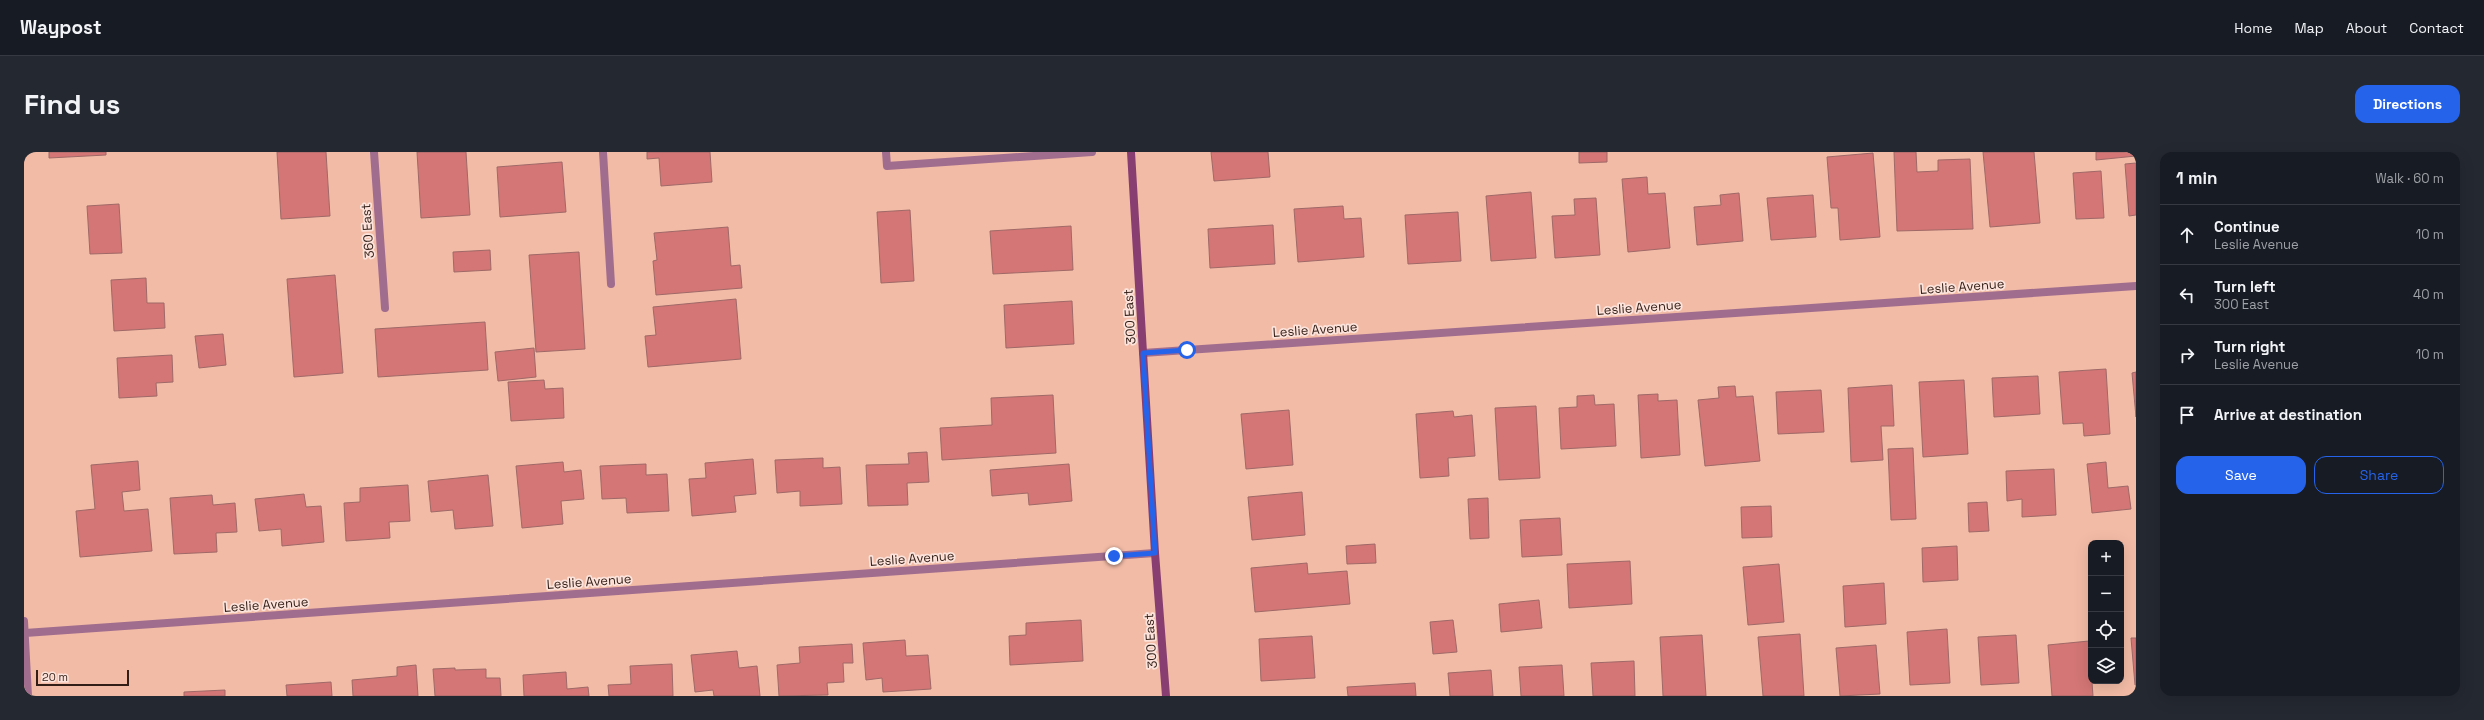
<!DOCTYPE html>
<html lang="en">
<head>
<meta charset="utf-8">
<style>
  :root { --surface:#171b24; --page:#242831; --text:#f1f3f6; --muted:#9ea1a6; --line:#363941; --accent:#2563eb }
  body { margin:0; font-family:"Space Grotesk",sans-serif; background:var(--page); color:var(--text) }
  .controls { position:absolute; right:12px; bottom:12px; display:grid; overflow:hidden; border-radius:8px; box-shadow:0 4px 16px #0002 }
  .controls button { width:36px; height:36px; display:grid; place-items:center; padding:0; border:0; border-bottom:1px solid var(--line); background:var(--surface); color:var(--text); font:20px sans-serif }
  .scale { position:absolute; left:12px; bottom:10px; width:93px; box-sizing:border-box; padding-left:4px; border:2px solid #321e16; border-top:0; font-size:11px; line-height:14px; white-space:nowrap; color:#321e16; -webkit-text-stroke:3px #fce4dc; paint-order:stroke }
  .stop { position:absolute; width:12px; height:12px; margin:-9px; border:3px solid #2563eb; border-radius:50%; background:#fff }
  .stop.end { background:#2563eb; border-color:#fff; box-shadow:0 1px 4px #0008 }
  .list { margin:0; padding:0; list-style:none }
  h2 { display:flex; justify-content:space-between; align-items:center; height:52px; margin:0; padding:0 16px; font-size:17px }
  h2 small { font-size:13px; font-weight:400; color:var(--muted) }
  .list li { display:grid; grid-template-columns:26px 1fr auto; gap:12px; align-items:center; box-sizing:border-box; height:60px; padding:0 16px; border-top:1px solid var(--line) }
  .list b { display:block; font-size:15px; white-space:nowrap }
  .list p { margin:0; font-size:13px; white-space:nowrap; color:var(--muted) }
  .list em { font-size:13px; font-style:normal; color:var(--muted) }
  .actions { display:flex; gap:8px; padding:12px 16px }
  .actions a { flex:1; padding:9px 0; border:1px solid var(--accent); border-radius:12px; text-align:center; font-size:14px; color:var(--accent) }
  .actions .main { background:var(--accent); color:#fff }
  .icon { flex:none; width:22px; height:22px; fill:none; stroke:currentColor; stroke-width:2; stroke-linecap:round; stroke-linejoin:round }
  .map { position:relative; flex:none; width:2112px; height:544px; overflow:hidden; border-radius:12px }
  header { display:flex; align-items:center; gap:24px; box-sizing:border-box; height:56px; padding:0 20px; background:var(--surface); border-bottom:1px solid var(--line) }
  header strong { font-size:19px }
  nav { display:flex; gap:22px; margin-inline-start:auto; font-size:14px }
  .intro { display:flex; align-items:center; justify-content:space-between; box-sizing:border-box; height:96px; padding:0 24px }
  h1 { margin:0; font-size:28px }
  .button { padding:10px 18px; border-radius:12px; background:var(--accent); color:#fff; font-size:14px; font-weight:700 }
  main { display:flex; gap:24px; padding:0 24px }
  aside { flex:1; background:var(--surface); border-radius:12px; box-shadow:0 4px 16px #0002 }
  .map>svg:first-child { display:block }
</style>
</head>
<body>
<header>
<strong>Waypost</strong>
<nav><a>Home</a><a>Map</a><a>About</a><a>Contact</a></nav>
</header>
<div class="intro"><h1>Find us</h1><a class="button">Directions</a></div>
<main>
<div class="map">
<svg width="2112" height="544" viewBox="0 0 2112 544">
  <rect width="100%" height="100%" fill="#f2bba6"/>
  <!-- building -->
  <path fill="#d37675" stroke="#9f6967" d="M25 0H82V3L25 6Z
    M253 0H302L306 64 257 67Z
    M393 0H442L446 63 397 66Z
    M623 0H686L688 30 637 34 635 6 623 7Z
    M1187 0H1244L1246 25 1190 29Z
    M1555 0H1583V10L1555 11Z
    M1870 0H1892L1893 20 1914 19V8L1946 7 1949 77 1873 79Z
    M1959 0H2010L2016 71 1966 75Z
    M2072 0H2112V4L2072 8Z
    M1849 1 1856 85 1816 88 1814 56H1807L1803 5Z
    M538 10 542 60 476 65 473 15Z
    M2112 11V63L2105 64 2101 12Z
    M2077 19 2080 66 2052 67 2049 21Z
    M1623 25 1624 42 1641 41 1646 96 1604 100 1598 27Z
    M1507 40 1512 106 1467 109 1462 44Z
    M1715 41 1719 89 1673 93 1670 55 1697 53 1696 43Z
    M1789 43 1792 85 1747 88 1743 46Z
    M1572 46 1576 103 1531 106 1528 64 1551 63 1550 47Z
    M95 52 98 101 66 102 63 54Z
    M1319 54 1320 67 1337 66 1340 105 1274 110 1270 57Z
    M886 58 890 129 857 131 853 60Z
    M1434 60 1437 109 1384 112 1381 63Z
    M1249 73 1251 112 1186 116 1184 77Z
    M1047 74 1049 118 969 122 966 79Z
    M704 75 707 114 716 113 718 136 632 143 629 109 633 108 630 81Z
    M466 98 467 118 430 120 429 100Z
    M555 100 561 197 512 200 505 103Z
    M311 123 319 221 270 225 263 127Z
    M122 126 123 151H140L141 176 90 179 87 128Z
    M712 147 717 207 624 215 621 184 632 183 629 155Z
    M1048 149 1050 192 982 196 980 153Z
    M461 170 464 218 354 225 351 177Z
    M199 182 202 213 175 216 171 184Z
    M510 196 512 225 474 229 471 200Z
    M148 203 149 230 132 231 133 244 95 246 93 206Z
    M2082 217 2086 282 2060 284 2059 271 2039 272 2035 220Z
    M2112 220V265L2108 221Z
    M2014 224 2016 262 1970 265 1968 226Z
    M520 228 521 237 539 236 540 266 487 269 484 230Z
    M1940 228 1944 302 1899 305 1895 230Z
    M1868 233 1870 274H1857L1859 308 1827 310 1824 236Z
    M1711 234 1712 245 1729 244 1736 309 1681 314 1674 248 1695 246 1694 235Z
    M1797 238 1800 280 1754 282 1752 240Z
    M1634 242V249L1653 248 1656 303 1617 306 1614 243Z
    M1029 243 1032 301 918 308 916 276 968 273 967 246Z
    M1570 243 1571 253 1590 252 1592 294 1537 297 1535 256 1553 255V244Z
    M1512 254 1516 326 1475 328 1471 256Z
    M1265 258 1269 313 1222 317 1217 262Z
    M1429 259 1430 265 1448 263 1451 304 1424 306 1425 324 1396 326 1392 262Z
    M1889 296 1892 367 1867 368 1864 297Z
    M903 300 905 330 883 331 884 353 844 354 842 313 885 312 884 301Z
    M799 306V316L816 315 818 352 776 354V339L753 341 751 308Z
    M729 307 732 342 710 344 712 360 668 364 665 327 682 326 681 311Z
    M114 309 116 338 98 340 100 359 124 357 128 399 56 405 52 359 71 357 67 313Z
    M539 310 540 320 557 318 560 347 537 349 539 372 498 376 492 314Z
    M2082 310 2084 336 2104 334 2107 357 2068 361 2063 312Z
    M622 312V323L643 322 645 359 603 361 602 346 578 347 576 314Z
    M1045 312 1048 349 1005 353 1004 341 968 344 966 318Z
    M2030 317 2032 363 1998 365V347L1983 349 1982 319Z
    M464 323 469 374 431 377 429 358 407 360 404 329Z
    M384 333 386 369 365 370 366 386 322 389 320 351 336 350V336Z
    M1278 340 1281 383 1228 388 1224 345Z
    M280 342 282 355 297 354 300 390 258 394 257 377 235 379 231 347Z
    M188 343 189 353 211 351 213 380 192 381 193 400 150 402 146 346Z
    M1464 346 1465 386 1446 387 1444 347Z
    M1963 350 1965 379 1945 380 1944 351Z
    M1747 354 1748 385 1718 386 1717 355Z
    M1536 366 1538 403 1498 405 1496 368Z
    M1351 392 1352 411 1323 412 1322 394Z
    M1933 394 1934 428 1899 430 1898 396Z
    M1606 409 1608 452 1545 456 1543 412Z
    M1283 411 1284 422 1323 419 1326 452 1231 460 1227 416Z
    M1755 412 1760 470 1724 473 1719 415Z
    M1860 431 1862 472 1821 475 1819 434Z
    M1515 448 1518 476 1477 480 1475 452Z
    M1057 468 1059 509 986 513 985 484 1002 483V471Z
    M1429 468 1433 500 1409 502 1406 470Z
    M1923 477 1926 531 1886 533 1883 480Z
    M1776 482 1780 544H1739L1734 485Z
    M1678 483 1682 544H1639L1636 485Z
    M1992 483 1995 531 1957 533 1954 485Z
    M1288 484 1291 526 1237 529 1235 487Z
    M2107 486H2112V533H2111Z
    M881 488 882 504 904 503 907 537 859 540 858 526 842 528 839 491Z
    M2065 489 2069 544H2028L2024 493Z
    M828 492 829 511H819L820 530 803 531 804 543 755 544 753 513 776 511 775 495Z
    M1852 493 1856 542 1816 544 1812 496Z
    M713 499 715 516 733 514 736 544H690L689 538 671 540 667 503Z
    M1610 509 1611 544H1569L1567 511Z
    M648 512 649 544H585L584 533 607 532 606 514Z
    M392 513 394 544H329L328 528 373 524V515Z
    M1538 513 1540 544H1497L1495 515Z
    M431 516V518L462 517V526H476L477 544H411L409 517Z
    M1467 518 1469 544H1426L1424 521Z
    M542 520 543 537 564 535 565 544H500L499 523Z
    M307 530 308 544H263L262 533Z
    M1391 531 1392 544H1324L1323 535Z
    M201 538V544H160V540Z"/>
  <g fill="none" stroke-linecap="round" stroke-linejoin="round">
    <!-- lane -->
    <path stroke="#a16d8e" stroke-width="8" d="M862 0 863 14 1068 0"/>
    <!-- street -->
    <path stroke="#a16d8e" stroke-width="8" d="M350 0 361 156
      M579 0 587 132
      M1119 201 2112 134
      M0 469 4 544
      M1 481 1131 401"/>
    <!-- secondary -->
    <path stroke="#883e70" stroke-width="8" d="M1107 0 1131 401 1142 544"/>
  </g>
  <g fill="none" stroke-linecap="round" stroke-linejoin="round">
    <!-- route -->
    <path stroke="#2563eb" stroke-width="5" d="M1090 404 1131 401 1119 201 1163 198"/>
  </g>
  <g text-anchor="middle" stroke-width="3.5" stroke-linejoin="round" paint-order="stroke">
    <!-- street labels -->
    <g font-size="13" fill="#321e16" stroke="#fce4dc">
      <text transform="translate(343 79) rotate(-94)" y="5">360 East</text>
      <text transform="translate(1938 134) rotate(-4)" y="5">Leslie Avenue</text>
      <text transform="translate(1615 155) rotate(-4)" y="5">Leslie Avenue</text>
      <text transform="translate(1105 165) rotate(-93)" y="5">300 East</text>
      <text transform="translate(1291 177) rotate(-4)" y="5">Leslie Avenue</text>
      <text transform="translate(888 406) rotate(-4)" y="5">Leslie Avenue</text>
      <text transform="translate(565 429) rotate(-4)" y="5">Leslie Avenue</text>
      <text transform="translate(242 452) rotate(-4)" y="5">Leslie Avenue</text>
      <text transform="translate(1126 489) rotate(-94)" y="5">300 East</text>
    </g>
  </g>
</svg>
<div class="controls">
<button>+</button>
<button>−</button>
<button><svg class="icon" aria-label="locate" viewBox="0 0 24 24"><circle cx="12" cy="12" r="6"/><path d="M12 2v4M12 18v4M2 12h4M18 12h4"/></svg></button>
<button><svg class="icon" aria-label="layers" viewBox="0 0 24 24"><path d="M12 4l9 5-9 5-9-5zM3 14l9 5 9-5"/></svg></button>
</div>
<div class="scale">20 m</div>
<div class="stop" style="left:1163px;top:198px"></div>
<div class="stop end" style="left:1090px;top:404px"></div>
</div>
<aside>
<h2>1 min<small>Walk · 60 m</small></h2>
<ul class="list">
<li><svg class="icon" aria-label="ahead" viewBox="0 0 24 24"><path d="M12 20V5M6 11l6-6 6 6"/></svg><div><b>Continue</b><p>Leslie Avenue</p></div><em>10 m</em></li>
<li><svg class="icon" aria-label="left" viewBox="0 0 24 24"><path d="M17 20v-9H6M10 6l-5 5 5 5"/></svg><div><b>Turn left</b><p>300 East</p></div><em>40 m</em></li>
<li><svg class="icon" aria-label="right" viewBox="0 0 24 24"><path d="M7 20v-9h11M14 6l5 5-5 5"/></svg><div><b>Turn right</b><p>Leslie Avenue</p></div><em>10 m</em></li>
<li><svg class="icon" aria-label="arrive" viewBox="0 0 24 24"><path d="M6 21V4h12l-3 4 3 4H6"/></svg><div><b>Arrive at destination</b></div></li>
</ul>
<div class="actions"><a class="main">Save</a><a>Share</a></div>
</aside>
</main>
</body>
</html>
